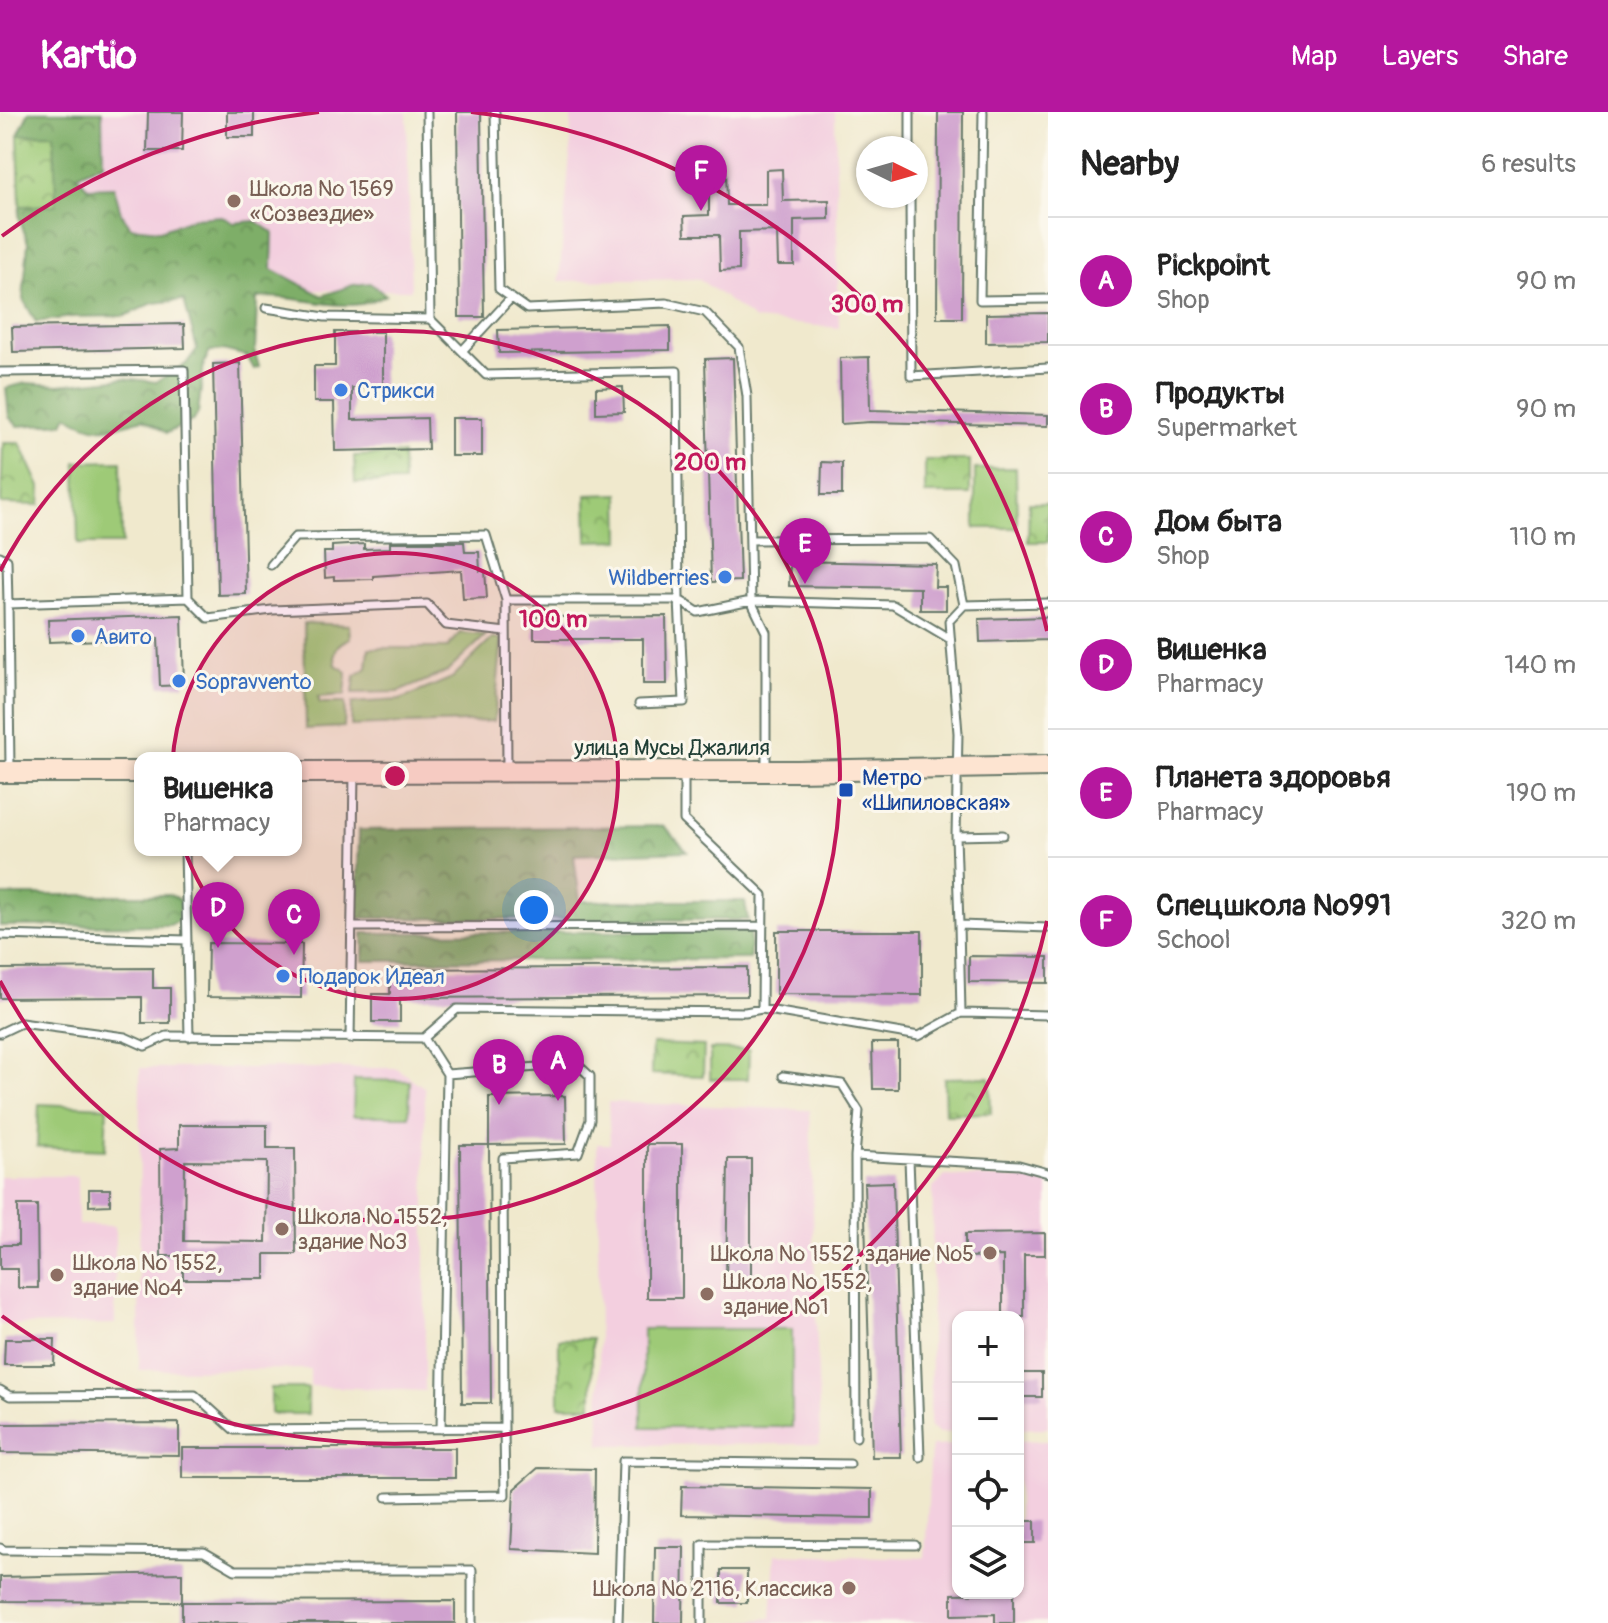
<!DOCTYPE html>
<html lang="en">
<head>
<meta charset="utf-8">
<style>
  :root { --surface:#fff; --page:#f6f6f6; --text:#222; --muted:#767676; --line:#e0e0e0; --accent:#b5179e }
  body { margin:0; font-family:Pangolin,sans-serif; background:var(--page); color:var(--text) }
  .controls { position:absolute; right:24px; bottom:24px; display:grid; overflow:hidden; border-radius:16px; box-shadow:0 2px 6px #0004 }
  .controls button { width:72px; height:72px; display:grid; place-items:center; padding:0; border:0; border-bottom:2px solid var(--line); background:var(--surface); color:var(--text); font:40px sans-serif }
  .compass { position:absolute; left:856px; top:24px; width:72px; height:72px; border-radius:50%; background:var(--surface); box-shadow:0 2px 6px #0004; rotate:95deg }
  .you { position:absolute; left:534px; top:798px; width:28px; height:28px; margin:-20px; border:6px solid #fff; border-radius:50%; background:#1a73e8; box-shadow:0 0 0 12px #1a73e833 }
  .badge { display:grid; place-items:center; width:52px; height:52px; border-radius:50%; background:var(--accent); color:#fff; font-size:26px; font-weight:700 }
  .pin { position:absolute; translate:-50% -66px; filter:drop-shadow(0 2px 4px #0008) }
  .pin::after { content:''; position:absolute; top:42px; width:28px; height:24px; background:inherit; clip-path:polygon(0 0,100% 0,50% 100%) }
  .popup { position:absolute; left:134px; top:640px; width:168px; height:104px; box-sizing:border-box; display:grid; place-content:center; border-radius:16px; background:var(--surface); filter:drop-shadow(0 2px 6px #0005); font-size:26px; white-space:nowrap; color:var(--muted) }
  .popup b { font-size:30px; color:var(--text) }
  .popup::after { content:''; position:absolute; left:50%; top:100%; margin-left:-16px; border:16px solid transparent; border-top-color:var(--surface) }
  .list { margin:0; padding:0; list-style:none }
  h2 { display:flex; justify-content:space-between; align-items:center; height:104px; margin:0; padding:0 32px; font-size:34px }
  h2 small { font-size:26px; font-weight:400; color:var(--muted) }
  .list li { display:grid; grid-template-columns:52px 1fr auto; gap:24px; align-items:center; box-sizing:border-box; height:128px; padding:0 32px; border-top:2px solid var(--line) }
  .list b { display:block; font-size:30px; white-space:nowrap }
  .list p { margin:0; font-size:26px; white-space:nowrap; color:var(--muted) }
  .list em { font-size:26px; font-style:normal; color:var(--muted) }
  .icon { flex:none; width:44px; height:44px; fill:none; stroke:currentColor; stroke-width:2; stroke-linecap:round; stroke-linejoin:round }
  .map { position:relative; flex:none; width:1048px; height:1511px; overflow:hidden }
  header { display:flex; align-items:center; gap:48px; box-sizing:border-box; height:112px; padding:0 40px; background:var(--accent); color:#fff }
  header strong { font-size:38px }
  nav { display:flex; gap:44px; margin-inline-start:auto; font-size:28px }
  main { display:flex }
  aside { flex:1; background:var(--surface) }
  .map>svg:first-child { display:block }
</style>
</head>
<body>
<header>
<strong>Kartio</strong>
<nav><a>Map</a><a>Layers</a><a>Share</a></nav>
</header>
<main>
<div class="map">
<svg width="1048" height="1511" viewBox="0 0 1048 1511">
  <defs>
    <pattern id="forest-crowns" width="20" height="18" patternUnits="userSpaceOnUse" patternTransform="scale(2)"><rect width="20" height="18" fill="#7eae68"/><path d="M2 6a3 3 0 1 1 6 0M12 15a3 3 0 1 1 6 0" fill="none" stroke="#678f56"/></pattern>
    <pattern id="park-crowns" width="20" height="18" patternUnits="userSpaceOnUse" patternTransform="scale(2)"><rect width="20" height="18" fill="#9eca77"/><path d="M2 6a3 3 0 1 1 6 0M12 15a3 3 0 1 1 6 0" fill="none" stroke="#80a562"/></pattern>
  </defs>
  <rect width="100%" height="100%" fill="#fbf7ec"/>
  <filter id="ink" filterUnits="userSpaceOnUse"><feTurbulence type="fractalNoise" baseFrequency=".0125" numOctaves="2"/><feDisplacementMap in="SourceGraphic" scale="16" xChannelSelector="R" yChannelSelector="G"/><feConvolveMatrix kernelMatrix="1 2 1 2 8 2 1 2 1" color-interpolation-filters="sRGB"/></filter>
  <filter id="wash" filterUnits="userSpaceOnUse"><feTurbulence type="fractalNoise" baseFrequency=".006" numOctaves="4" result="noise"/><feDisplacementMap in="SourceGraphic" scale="32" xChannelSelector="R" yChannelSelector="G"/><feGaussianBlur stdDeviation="1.8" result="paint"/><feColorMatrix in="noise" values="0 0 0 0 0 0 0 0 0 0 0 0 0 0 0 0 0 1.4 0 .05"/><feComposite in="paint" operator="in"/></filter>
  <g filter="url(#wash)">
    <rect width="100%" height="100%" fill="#f0e9cd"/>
    <!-- built -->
    <path fill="#f3cfdf" d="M58 0H407L411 178 61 179Z
      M571 0H835L839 216 755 208 699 167 559 169 571 30Z
      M140 956H397L425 976V1279L310 1274V1257L139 1258Z
      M608 990 810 998 820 1332 600 1333 597 1032H610Z
      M0 1064H77L78 1113 115 1114V1212L0 1213Z
      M945 1064 1043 1067V1071H1048V1316L1018 1317V1205H958V1320L939 1321 930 1316 933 1076Z
      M1048 1328V1511H729L771 1506 775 1442 925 1446 931 1334 958 1333V1481H1018V1329Z"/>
    <!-- green -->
    <path fill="#9eca77" stroke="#5e8456" stroke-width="2" d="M121 349 122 432H78L76 350Z
      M1016 356 1017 416H975V357Z
      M304 511 349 513 350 526C336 532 333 538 336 553L347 560 345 583 318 585 320 591H345L344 615 306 617Z
      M460 521 486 523 447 560 398 580 353 581 355 564 367 556 369 536H447Z
      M492 527H502L494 609 351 614 352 591 400 588 452 566Z
      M710 937 749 938 748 967H710Z
      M354 968 410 969 409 1004H353Z
      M39 992 107 995 105 1038 37 1035Z
      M643 1217H792V1315H643Z"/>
    <!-- forest -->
    <path fill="url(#forest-crowns)" stroke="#4e764e" stroke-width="2" d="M29 0H102L103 51 77 63 88 76 114 75 121 101 131 115 160 118 194 106 222 104 233 111 255 109 273 120 272 157 322 184 353 173 370 171 386 183C378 186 369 191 361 192 328 197 295 182 257 186L255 241 259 255 254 257 247 244 223 238 210 239 204 251 198 301 194 308 167 321 143 307C108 317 99 323 67 303L63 311 18 314 9 305 6 276 26 271 59 273 124 266 156 270 186 252 197 237 184 188 153 191 125 204 72 205 36 210 23 187 28 131 19 105 20 94 56 93 54 22 18 23Z
      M664 714 687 739 574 743 580 789H745L748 808 357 806 359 718Z
      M0 783H169C188 787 188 809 169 813L0 814Z
      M750 819V847L363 849V821Z"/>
    <!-- park -->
    <path fill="url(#park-crowns)" stroke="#5e8456" stroke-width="2" d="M54 22 56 93 20 94 18 23Z
      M3 331H20L41 377 40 393 1 392Z
      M402 342 403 370 355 371 354 344Z
      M925 348H970V382H925Z
      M619 382 620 428 587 429 586 383Z
      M1029 391H1048V430H1028Z
      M652 932 704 934 703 964 651 962Z
      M990 965 991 1001 945 1002 944 966Z
      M559 1227H592V1294H559Z
      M271 1276H308V1302H271Z"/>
    <g id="blocks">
      <!-- building -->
      <path fill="#cfa0ce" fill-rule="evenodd" d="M148 0H183L182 39H147Z
        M227 0H254V25H227Z
        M457 0H481L484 205H459Z
        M938 0H963L962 206H937Z
        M709 56H726L727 93H766V58L782 57 783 89 829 88V107L794 108V153H778L777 119 739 120V158L720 159 719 123H685L684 104 709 103Z
        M1048 201V230L986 231V202Z
        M184 212 185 236 13 240 12 215Z
        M670 214V238L499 241 498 218Z
        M335 220H383V276H352V308L427 306 428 337 335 339 334 290H314V254H335Z
        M869 245 870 298 1048 303V314L870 310 841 312 840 246Z
        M733 246 740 469 711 470 705 247Z
        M240 251 246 482 218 483 213 252Z
        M623 275 624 300 596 301V276Z
        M451 306H482V344H451Z
        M822 350 842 351V383H821Z
        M390 430H464L465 440H479L480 459H485L487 486 463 487 461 458 373 464V467L334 468V465L325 466 324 440H332V434L364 432V437L390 436Z
        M790 449 936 452 935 475H946V498H920V476L789 474Z
        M182 503 184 573 160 574 158 526 49 530 48 508Z
        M666 504 667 572H643V527H534V505Z
        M1048 505V528L980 530 979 507Z
        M776 819H922V883L776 882Z
        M208 831 302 832 301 886 207 885Z
        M969 844 1048 845V871L969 870Z
        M747 855V884L400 886V910H372V882H390V857Z
        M153 856V876H170V911H142V885L0 886V857Z
        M872 931H898V977H873Z
        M565 984 566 1032 489 1033V985Z
        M179 1013H267V1036H295L296 1142H265V1167H183V1144H161L160 1037 179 1036ZM185 1049 267 1050 266 1130 184 1129Z
        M647 1032H682V1186H647Z
        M460 1033H489L491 1291H462Z
        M728 1047H751V1170H726Z
        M893 1070 901 1345H872L864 1071Z
        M89 1077H110V1093L89 1094Z
        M18 1093H37L38 1176H18V1157H0V1133H18Z
        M1045 1121V1143H1024V1205H1003V1144L965 1145V1122Z
        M5 1227H55L54 1253H4Z
        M1018 1261H1042V1285H1018Z
        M179 1311V1343L1 1341 0 1312Z
        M182 1336H455V1366H182Z
        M538 1356 595 1357 594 1441 511 1437 514 1377Z
        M682 1374 872 1377V1406L681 1403Z
        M1018 1409H1035V1431H1018Z
        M655 1435H684L683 1511H654Z
        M721 1458H747V1491H721Z
        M182 1461V1490L0 1489V1465Z
        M1014 1481V1511H995V1502L952 1503V1482Z
        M455 1489V1511H182V1490Z"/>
    </g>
  </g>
  <g filter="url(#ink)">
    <use href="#blocks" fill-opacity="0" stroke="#68796a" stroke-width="2"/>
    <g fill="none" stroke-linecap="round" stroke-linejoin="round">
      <!-- service casing -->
      <g stroke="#68796a" stroke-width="11">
        <path id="service" d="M427 0 430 207
          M495 0 499 177 527 197 666 191 705 200 739 235 747 284 751 489 766 520V657
          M910 0V36
          M983 0 980 188 1048 187
          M910 84 911 264 1048 256
          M266 196 325 205 430 207 486 263 677 259 679 488 684 590 639 592
          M462 239 511 186
          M0 260 184 258 188 486 208 506 272 498 427 492 446 513 506 520
          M750 428 930 427 956 454 964 493
          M0 444 7 448 8 492
          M271 453 295 425 486 423 506 488H679L698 500 751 489 893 493 950 527
          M506 488 507 658
          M10 657 8 492 188 486
          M684 661V708L763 783 762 897
          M956 724 1003 723
          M185 738 189 925
          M959 813 956 724 958 621 949 509 964 493 1048 491
          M352 815 763 814
          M0 823 187 828
          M961 901 959 813 1048 816
          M0 921 21 911 125 925 145 934 167 924 424 926 457 897 745 900 762 897 919 924 961 901 1048 903
          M424 926 447 962 441 1317
          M350 927 354 661
          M447 962 577 952 590 964V1008L578 1041 503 1046 504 1316
          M783 964 842 972 859 999 855 1044
          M909 1047 920 1345
          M0 1278 10 1284 195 1283 234 1318 504 1316 505 1383 387 1385
          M856 1325 855 1044 1019 1053 1048 1061
          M0 1436 4 1438 204 1440 235 1458H472V1511
          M618 1511 623 1349 850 1352
          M702 1511V1432L915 1433"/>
      </g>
      <!-- secondary casing -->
      <g stroke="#68796a" stroke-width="24">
        <path id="secondary" d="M0 660H140
          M296 660 796 659 1048 654"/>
      </g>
      <!-- service -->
      <use href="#service" stroke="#fff" stroke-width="7"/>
      <!-- secondary -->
      <use href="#secondary" stroke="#fde4d1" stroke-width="20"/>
    </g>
  </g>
  <!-- distance rings -->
  <circle cx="395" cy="664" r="223" fill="#c2185b" fill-opacity=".12"/>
  <g fill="none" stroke="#c2185b" stroke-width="4">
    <circle cx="395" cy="664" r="223"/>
    <path d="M0 459A445 445 0 1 1 0 869"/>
    <path d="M1047 809A668 668 0 0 1 2 1204M2 124A668 668 0 0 1 319 0M471 0A668 668 0 0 1 1047 519"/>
  </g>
  <!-- markers -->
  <g fill="#8d6e63" stroke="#fbf7ec" stroke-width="3">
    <circle cx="234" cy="89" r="8"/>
    <circle cx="282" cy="1117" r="8"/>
    <circle cx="990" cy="1141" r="8"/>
    <circle cx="57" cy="1163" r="8"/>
    <circle cx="707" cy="1182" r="8"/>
    <circle cx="849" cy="1476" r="8"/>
  </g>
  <g fill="#3f7fe0" stroke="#fbf7ec" stroke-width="3">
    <circle cx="341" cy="278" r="8"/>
    <circle cx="725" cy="465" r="8"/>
    <circle cx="78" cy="524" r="8"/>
    <circle cx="179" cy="569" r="8"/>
    <circle cx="283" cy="864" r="8"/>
  </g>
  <rect fill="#1a4fb4" stroke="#fbf7ec" stroke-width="3" x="838" y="670" width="16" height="16" rx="4"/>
  <g text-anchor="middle" stroke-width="6" stroke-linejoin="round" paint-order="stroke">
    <!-- education labels -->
    <g font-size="22" fill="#785e54" stroke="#fbf7ec" text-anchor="start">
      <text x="250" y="84">Школа № 1569<tspan x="250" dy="25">«Созвездие»</tspan></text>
      <text x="298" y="1112">Школа № 1552,<tspan x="298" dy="25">здание №3</tspan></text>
      <text x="974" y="1149" text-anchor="end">Школа № 1552, здание №5</text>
      <text x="73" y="1158">Школа № 1552,<tspan x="73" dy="25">здание №4</tspan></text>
      <text x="723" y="1177">Школа № 1552,<tspan x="723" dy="25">здание №1</tspan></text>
      <text x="833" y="1484" text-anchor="end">Школа № 2116, Классика</text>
    </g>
    <!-- shop labels -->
    <g font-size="22" fill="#366cbe" stroke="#fbf7ec" text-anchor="start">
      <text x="357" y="286">Стрикси</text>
      <text x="709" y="473" text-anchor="end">Wildberries</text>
      <text x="94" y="532">Авито</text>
      <text x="195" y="577">Sopravvento</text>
      <text x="299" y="872">Подарок Идеал</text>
    </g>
    <!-- street labels -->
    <g font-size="22" fill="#1f3d34" stroke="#fbf7ec">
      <text x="672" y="643">улица Мусы Джалиля</text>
    </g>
    <!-- transit labels -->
    <g font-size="22" fill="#164399" stroke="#fbf7ec" text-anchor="start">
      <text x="862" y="673">Метро<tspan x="862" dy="25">«Шипиловская»</tspan></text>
    </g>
  </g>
  <circle cx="395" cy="664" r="12" fill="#c2185b" stroke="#fbf7ec" stroke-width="4"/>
  <g font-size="24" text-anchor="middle" font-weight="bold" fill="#c2185b" stroke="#fbf7ec" stroke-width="6" stroke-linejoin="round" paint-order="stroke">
    <text x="867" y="200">300 m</text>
    <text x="710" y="358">200 m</text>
    <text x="553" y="515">100 m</text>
  </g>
</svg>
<div class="controls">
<button>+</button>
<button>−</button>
<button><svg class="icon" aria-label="locate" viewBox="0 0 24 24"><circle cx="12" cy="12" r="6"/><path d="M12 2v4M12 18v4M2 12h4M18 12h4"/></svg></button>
<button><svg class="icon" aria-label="layers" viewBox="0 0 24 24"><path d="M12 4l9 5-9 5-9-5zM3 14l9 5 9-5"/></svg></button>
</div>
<svg class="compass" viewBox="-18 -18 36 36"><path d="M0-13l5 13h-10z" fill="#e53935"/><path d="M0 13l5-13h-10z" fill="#767676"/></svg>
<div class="you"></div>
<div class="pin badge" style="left:558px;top:989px">A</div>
<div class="pin badge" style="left:499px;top:993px">B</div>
<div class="pin badge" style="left:294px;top:843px">C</div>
<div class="pin badge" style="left:218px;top:836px">D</div>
<div class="popup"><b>Вишенка</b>Pharmacy</div>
<div class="pin badge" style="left:805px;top:472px">E</div>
<div class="pin badge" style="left:701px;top:99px">F</div>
</div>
<aside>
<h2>Nearby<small>6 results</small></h2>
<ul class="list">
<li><span class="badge">A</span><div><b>Pickpoint</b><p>Shop</p></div><em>90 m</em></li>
<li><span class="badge">B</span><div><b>Продукты</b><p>Supermarket</p></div><em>90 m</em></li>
<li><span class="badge">C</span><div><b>Дом быта</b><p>Shop</p></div><em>110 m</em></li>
<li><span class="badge">D</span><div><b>Вишенка</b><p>Pharmacy</p></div><em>140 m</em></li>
<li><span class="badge">E</span><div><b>Планета здоровья</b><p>Pharmacy</p></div><em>190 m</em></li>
<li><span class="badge">F</span><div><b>Спецшкола №991</b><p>School</p></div><em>320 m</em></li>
</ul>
</aside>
</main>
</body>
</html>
